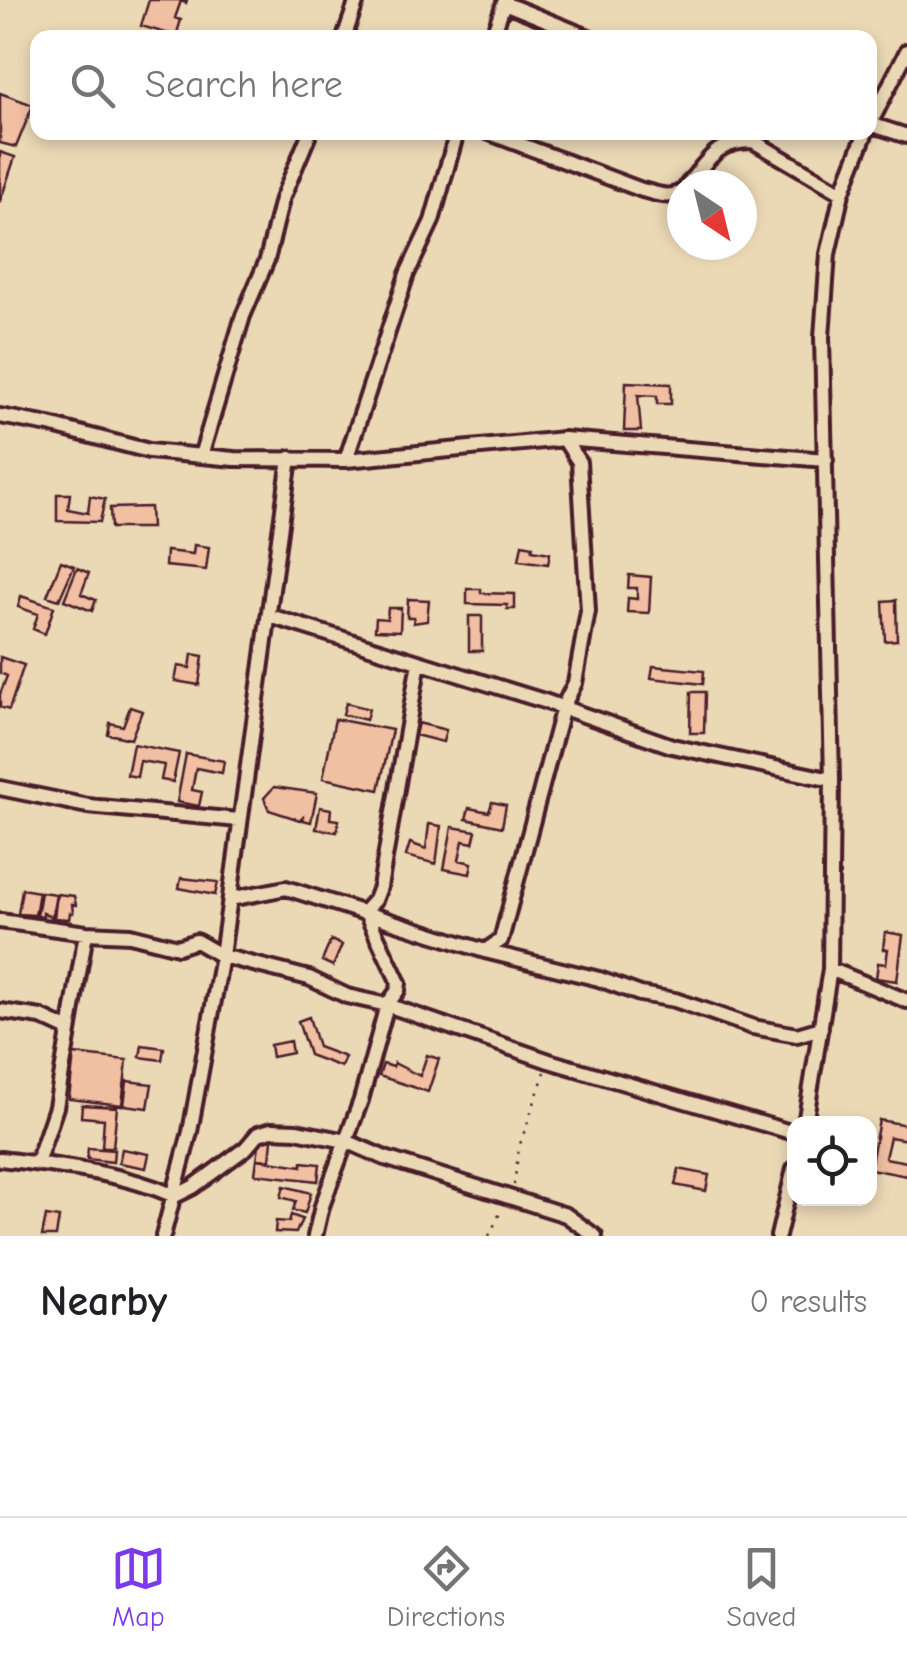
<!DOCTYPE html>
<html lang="en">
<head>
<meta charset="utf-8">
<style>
  :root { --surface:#fff; --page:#f6f6f6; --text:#202124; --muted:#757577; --line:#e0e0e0; --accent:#7c3aed }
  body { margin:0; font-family:"Comic Neue",sans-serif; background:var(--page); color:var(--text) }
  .controls { position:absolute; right:30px; bottom:30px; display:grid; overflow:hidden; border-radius:20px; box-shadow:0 5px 15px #0003 }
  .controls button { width:90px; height:90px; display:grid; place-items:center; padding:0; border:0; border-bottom:2px solid var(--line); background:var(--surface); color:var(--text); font:50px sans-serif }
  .compass { position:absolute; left:667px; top:170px; width:90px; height:90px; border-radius:50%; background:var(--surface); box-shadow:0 5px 15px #0003; rotate:145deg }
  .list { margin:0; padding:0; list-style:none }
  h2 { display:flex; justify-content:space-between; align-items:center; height:130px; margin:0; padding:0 40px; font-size:42px }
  h2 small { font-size:32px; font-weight:400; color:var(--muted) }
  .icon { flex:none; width:55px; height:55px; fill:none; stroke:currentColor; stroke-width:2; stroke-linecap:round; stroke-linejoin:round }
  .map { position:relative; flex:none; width:907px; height:1236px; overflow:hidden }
  .search { position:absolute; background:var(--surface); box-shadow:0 5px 15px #0003; left:30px; right:30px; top:30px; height:110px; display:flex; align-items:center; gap:25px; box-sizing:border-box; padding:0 35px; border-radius:20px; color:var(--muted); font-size:38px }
  .sheet { height:280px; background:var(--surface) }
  nav { display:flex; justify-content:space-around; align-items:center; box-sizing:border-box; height:140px; border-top:2px solid var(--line); background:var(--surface); font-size:28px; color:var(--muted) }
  nav a { display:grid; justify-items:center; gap:5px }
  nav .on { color:var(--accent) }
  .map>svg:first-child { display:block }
</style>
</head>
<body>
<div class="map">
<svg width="907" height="1236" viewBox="0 0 907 1236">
  <rect width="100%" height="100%" fill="#ebd9b6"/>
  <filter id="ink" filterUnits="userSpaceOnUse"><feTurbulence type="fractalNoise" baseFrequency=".01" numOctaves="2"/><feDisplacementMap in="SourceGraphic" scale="20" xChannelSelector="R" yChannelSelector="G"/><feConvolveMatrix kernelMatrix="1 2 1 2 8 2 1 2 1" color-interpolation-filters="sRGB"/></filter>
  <g filter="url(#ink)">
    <!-- building -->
    <path fill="#f1c0a3" stroke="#4a1f2b" stroke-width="2.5" d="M149 0H187L186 3 181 1 175 18 181 20 176 36 141 26Z
      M0 93 33 105 16 147 0 143Z
      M0 152 15 157 0 202Z
      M626 382 671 384V404H657V396L638 395 641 431H624Z
      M57 494H70L68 509 88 513 90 496 105 499 100 522 57 521Z
      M150 507 151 528H111L110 508Z
      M522 544 533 546 532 550 550 553 548 564 519 560Z
      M194 545 209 547 206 570 165 566 166 551 193 554Z
      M61 561 74 566 59 600 47 596Z
      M77 568 89 573 81 594 96 600 92 611 64 600Z
      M629 575 651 577 649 613 627 612 628 598 637 599V588H628Z
      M467 589H481V593L515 594V609H507V605L467 604Z
      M21 596 54 607 45 634 33 629 38 614 18 607Z
      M408 599 429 600 427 621 413 623 414 617H407Z
      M896 600 897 640 885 641 883 601Z
      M388 608H401L400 631 375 630 376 618 387 619Z
      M469 616H482V651H469Z
      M192 654 203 656 199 685 175 681 178 666 190 668Z
      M0 657 24 665 9 710 0 707V694L7 676 0 673Z
      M653 666 704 671 703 684 651 678Z
      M691 692H705L704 733H690Z
      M346 703 369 709 366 720 343 714Z
      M130 707 142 711 131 739 108 734 110 723 123 726Z
      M335 719 392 730 379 790 323 778Z
      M418 723 446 730 443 742 415 735Z
      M133 744 179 753 173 782 161 780 164 765 140 761 137 777 127 775Z
      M186 754 224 761 222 773 196 768 192 790 202 792 199 806 177 802Z
      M274 787 317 793 311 822 303 820V817L300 820 269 810 264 798Z
      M492 802 506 805 502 827 466 819 469 808 489 812Z
      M320 807 331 809 330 819 339 820 337 832 316 829Z
      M429 824 441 826 436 864 406 856 410 843 426 849Z
      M452 827 476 831 473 843 463 841 459 860 472 863 470 874 444 869Z
      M181 878 218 882 215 895 179 888Z
      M22 889 39 892 35 915 18 914Z
      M41 892 56 894 52 917 43 913V917L37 916Z
      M57 894 74 896 76 905 72 904 73 913H70L69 919 54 918Z
      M885 932 903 935 897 981 876 978 878 963 886 964 888 949H883Z
      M331 940 342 945 333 966 322 961Z
      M309 1017 318 1047 345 1057 341 1067 309 1055 298 1021Z
      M290 1041 292 1053 272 1057 270 1045Z
      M142 1045 164 1048 162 1060 140 1057Z
      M74 1054 127 1060 122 1105 69 1099Z
      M427 1055 439 1059 428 1092 379 1076 383 1064 393 1067 394 1063 420 1076Z
      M127 1081 152 1084 148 1108 124 1105Z
      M82 1105 117 1107 113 1147H102L104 1119 81 1117Z
      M879 1120 907 1125V1140L890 1137 885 1158 907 1162V1176L870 1169Z
      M260 1138 272 1140 270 1160 257 1159Z
      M88 1148 114 1150 113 1162 87 1159Z
      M122 1149 149 1154 146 1168 119 1163Z
      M257 1159 302 1166V1162L320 1164 318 1181 255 1174Z
      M679 1169 709 1175 706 1191 675 1185Z
      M284 1186 311 1193 305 1213 293 1210 296 1201 281 1197Z
      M291 1215 302 1219 296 1233 275 1232 276 1221 289 1222Z
      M46 1216 59 1218 56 1236H42Z"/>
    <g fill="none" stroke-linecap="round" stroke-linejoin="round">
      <!-- minor casing -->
      <g stroke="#4a1f2b" stroke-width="20">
        <path id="minor" d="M504 3 591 38
          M344 38 357 0
          M492 38 505 0
          M870 124 907 51
          M870 124 907 136
          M487 132 642 190C655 193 670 200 682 191
          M746 132 753 141 842 193
          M687 185C709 159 716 141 753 141
          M0 416 49 425 149 451 234 459 346 460 564 439 826 460
          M201 456 243 316 267 260 282 199 310 132
          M346 460 407 274 432 221 457 132
          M270 616 544 701 672 746 832 780
          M0 788 88 806 239 820
          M230 899 286 888 485 951 599 979 640 994 675 1000 753 1027 797 1035 821 1028
          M0 921 86 933 130 935 178 947 196 941 222 956 309 978 347 996 387 1005 549 1061 794 1133
          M485 951 501 940 563 707 575 683 588 611 579 462 564 439
          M830 969 907 1001
          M0 1011 41 1017 69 1030
          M805 1124 830 969 832 780 822 337 828 254 842 193 866 132
          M0 1159C59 1166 120 1172 175 1196L193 1187 246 1148 258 1134 271 1130 296 1131 346 1141 385 1158 566 1215 595 1236
          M37 1163 56 1107 86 933
          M163 1236 190 1132 222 956 290 458
          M315 1236 322 1206 361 1100 387 1005 398 990 399 983 365 911 375 900 380 887 419 662
          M778 1236 794 1169"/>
      </g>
      <!-- path -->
      <path stroke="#4a1f2b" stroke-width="2.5" stroke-dasharray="2.5 8" stroke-linecap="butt" d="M514 1185 519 1147 545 1072
        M489 1236 502 1209"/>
      <!-- minor -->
      <use href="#minor" stroke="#ebd9b6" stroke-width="12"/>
    </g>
  </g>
</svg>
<div class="controls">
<button><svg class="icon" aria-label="locate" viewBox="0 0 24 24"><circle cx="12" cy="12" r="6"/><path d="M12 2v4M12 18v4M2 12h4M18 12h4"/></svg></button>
</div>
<svg class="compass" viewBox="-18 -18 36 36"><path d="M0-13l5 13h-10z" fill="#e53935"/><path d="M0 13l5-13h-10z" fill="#757577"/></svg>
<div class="search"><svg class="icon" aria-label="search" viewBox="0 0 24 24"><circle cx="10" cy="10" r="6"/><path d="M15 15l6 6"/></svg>Search here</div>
</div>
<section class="sheet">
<h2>Nearby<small>0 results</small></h2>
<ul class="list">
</ul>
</section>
<nav>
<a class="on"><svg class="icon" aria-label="map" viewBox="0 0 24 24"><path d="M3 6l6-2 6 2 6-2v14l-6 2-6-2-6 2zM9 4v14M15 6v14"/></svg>Map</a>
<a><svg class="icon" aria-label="directions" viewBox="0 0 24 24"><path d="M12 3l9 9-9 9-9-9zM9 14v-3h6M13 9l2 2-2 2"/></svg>Directions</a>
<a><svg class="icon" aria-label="saved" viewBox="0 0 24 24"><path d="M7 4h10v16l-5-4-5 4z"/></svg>Saved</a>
</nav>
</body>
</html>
